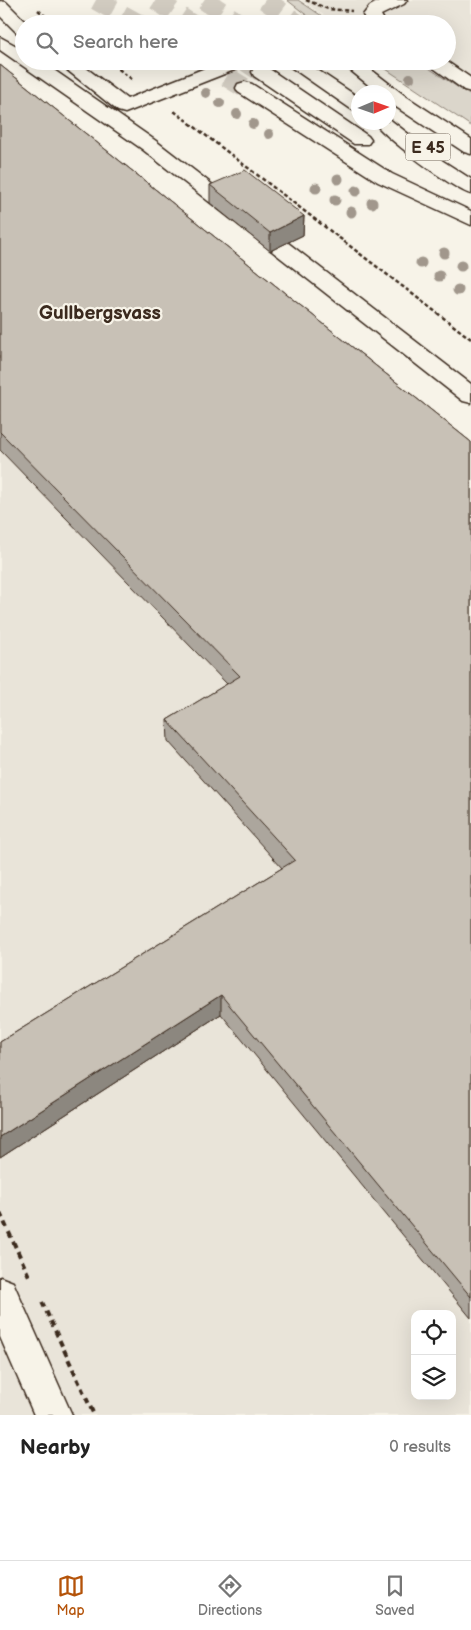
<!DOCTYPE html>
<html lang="en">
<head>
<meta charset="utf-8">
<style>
  :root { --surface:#fff; --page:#f2f2f2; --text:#222; --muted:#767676; --line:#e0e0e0; --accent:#b45309 }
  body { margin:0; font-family:"Balsamiq Sans",sans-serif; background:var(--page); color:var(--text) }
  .controls { position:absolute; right:15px; bottom:15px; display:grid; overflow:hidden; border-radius:10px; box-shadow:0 5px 20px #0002 }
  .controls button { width:45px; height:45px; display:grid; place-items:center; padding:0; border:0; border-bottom:1px solid var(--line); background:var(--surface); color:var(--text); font:25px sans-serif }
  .compass { position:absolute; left:351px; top:85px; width:45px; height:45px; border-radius:50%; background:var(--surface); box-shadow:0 5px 20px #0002; rotate:88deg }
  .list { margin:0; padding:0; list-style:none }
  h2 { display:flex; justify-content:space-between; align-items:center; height:65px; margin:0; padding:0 20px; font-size:21px }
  h2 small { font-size:16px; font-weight:400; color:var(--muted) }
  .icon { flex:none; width:28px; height:28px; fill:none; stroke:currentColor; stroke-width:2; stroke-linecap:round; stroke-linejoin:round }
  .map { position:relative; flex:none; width:471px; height:1415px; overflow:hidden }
  .search { position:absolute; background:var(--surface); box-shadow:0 5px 20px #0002; left:15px; right:15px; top:15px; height:55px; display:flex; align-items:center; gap:12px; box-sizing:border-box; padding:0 18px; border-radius:28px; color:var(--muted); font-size:19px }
  .sheet { height:145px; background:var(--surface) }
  nav { display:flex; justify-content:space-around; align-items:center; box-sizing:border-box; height:70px; border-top:1px solid var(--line); background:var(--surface); font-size:14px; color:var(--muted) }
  nav a { display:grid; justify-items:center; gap:2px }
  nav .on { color:var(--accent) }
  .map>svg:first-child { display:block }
</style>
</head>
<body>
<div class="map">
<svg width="471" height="1415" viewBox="0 0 471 1415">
  <rect width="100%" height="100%" fill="#f7f3e8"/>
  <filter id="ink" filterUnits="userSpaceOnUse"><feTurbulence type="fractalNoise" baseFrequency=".02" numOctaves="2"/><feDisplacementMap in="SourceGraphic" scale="10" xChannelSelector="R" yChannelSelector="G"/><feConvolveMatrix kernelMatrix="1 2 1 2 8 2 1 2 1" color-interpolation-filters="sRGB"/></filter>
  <g filter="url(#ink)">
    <!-- built -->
    <path fill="#e9e4d9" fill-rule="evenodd" d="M301 0H471V79L442 61H447V24H337Z
      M0 70 471 448V1415H0ZM415 1314H452V1396H415Z"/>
    <!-- green -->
    <path fill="#dbd6cb" stroke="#8b8074" d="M287 0H298L334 24H318Z
      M374 61H418L471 96V126Z"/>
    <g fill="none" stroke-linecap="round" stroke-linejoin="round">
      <!-- highway-tunnel -->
      <path stroke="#d1cbc0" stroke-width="20" stroke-dasharray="20 10" stroke-linecap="butt" d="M96 0 139 24
        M156 0 191 24
        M204 0 240 24
        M265 0 298 24
        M201 61 245 88
        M245 61 261 72"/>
      <!-- minor casing -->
      <g stroke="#3b2a1e" stroke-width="3">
        <path id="minor" d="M381 0H407L404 4 381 15 386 24H368L363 15 370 6Z
          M0 1 6 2 28 24H24V35L18 34 0 16Z
          M0 37 24 50V61H41L156 141 471 384V403L463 401 142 149 0 50Z
          M56 61H77L127 99 223 61H249L247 65 125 113 118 111Z
          M424 61H446L471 78V92L464 90Z
          M0 1277 13 1282 72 1415H34L0 1337Z"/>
      </g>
      <!-- highway casing -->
      <g stroke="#3b2a1e" stroke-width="3">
        <path id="highway" d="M282 61H304L358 97V111L351 109Z
          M339 61H360L404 95 471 139V154L464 152 390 103 388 92H377Z
          M261 66 268 68 368 136 371 140 368 144H354L254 76 252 72 254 68Z
          M245 82 252 84 392 174 471 211V225L378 182 238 92 236 88 238 84Z
          M388 118 443 161 471 179V194C454 190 384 137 374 122H388Z"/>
      </g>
      <!-- path-far1 -->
      <path stroke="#3b2a1e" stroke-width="2.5" stroke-dasharray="4 2.5" stroke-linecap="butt" d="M306 0 328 9 352 11
        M38 10 55 24
        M108 61 133 80
        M174 111 471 339"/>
      <!-- path -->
      <path stroke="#3b2a1e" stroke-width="4" stroke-dasharray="6 4.5" stroke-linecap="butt" d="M0 1213 29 1276
        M42 1302 94 1415"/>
      <!-- minor -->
      <use href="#minor" fill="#f7f3e8" fill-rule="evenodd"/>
      <!-- highway -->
      <use href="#highway" fill="#f7f3e8" fill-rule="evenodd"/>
    </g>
    <!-- trees -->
    <g fill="#a1978c">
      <circle cx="410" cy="78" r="5"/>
      <circle cx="206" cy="93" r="5"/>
      <circle cx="220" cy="103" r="5"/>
      <circle cx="237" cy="114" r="5"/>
      <circle cx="253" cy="124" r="5"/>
      <circle cx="269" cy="134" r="5"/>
      <circle cx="338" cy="179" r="5.5"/>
      <circle cx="316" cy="188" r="5.5"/>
      <circle cx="356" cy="191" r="5.5"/>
      <circle cx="335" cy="200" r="5.5"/>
      <circle cx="372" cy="203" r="5.5"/>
      <circle cx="351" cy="212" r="5.5"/>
      <circle cx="444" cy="253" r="5.5"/>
      <circle cx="421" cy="263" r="5.5"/>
      <circle cx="461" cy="266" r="5.5"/>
      <circle cx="439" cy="276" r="5.5"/>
      <circle cx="458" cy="290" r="5.5"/>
    </g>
    <!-- wall -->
    <path fill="#aca69d" stroke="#3b2a1e" d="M0 65 471 442V1318L221 1014 0 1157V1042L282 868 168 741 167 720 227 684 0 450Z
      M210 185 304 216 303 235 270 251 210 203Z"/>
    <!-- shaded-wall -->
    <path fill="#8c877f" stroke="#3b2a1e" d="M304 216 303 235 270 251V233Z
      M221 995V1014L0 1157V1137Z"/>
    <!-- building -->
    <path fill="#c8c1b6" stroke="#3b2a1e" d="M0 65 471 442V1297L221 995 0 1137V1042L295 860 167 720 240 676 0 432Z
      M245 170 304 216 270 233 210 185Z"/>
  </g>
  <g text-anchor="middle" stroke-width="4.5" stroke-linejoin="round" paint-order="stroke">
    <!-- shield labels -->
    <rect fill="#f7f3e8" stroke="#73665b" stroke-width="1" x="405.5" y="133.5" width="45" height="27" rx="4"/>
    <g font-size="16" font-weight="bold" fill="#3b2a1e">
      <text x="428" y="153">E 45</text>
    </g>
    <!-- far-district labels -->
    <g font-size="19" font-weight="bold" fill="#3b2a1e" stroke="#f7f3e8">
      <text x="100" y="319">Gullbergsvass</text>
    </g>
  </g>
</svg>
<div class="controls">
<button><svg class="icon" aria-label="locate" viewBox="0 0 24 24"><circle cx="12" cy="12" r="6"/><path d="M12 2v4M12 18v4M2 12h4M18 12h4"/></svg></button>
<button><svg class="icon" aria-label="layers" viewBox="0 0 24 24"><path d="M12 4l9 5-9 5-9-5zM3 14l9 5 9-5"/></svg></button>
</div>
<svg class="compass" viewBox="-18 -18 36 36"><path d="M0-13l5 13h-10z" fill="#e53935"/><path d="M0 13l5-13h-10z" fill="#767676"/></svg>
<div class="search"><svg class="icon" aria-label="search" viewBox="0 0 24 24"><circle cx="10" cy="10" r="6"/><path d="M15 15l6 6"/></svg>Search here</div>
</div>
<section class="sheet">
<h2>Nearby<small>0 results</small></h2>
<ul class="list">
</ul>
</section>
<nav>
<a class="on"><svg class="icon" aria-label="map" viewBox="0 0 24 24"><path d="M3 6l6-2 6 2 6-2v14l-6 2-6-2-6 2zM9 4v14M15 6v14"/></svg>Map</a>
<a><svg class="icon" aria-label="directions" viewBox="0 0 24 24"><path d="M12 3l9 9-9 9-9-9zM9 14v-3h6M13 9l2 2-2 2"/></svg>Directions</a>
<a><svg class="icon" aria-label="saved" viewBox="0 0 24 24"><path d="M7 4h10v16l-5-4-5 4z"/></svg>Saved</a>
</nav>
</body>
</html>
